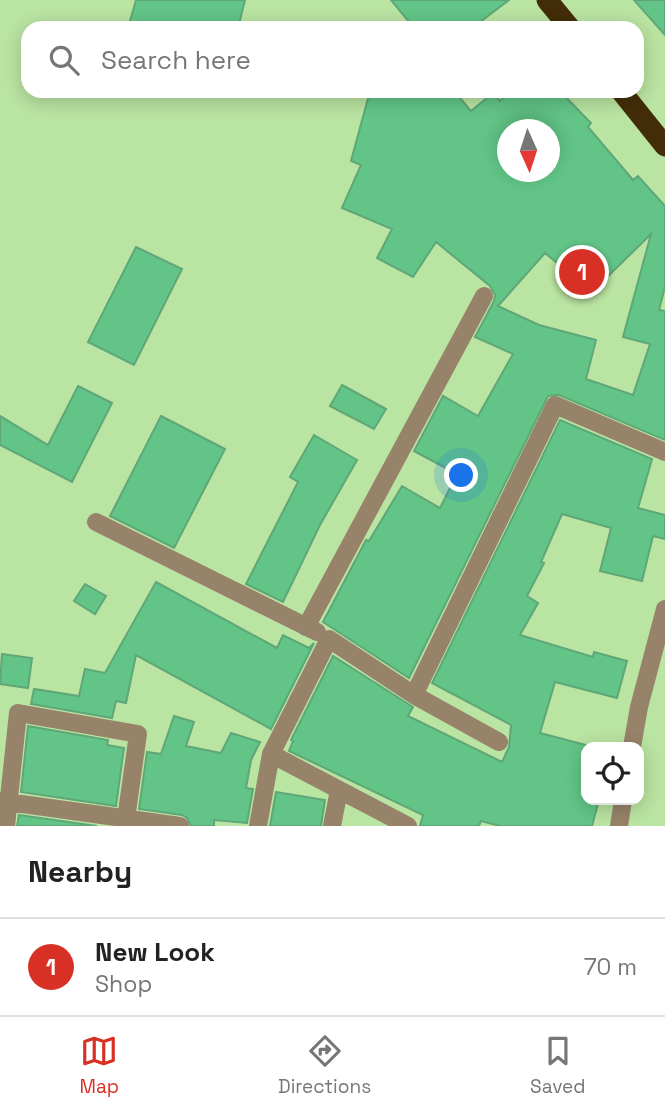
<!DOCTYPE html>
<html lang="en">
<head>
<meta charset="utf-8">
<style>
  :root { --surface:#fff; --page:#f6f6f6; --text:#222; --muted:#767676; --line:#e0e0e0; --accent:#d93025 }
  body { margin:0; font-family:"Space Grotesk",sans-serif; background:var(--page); color:var(--text) }
  .controls { position:absolute; right:21px; bottom:21px; display:grid; overflow:hidden; border-radius:14px; box-shadow:0 4px 18px #0003 }
  .controls button { width:63px; height:63px; display:grid; place-items:center; padding:0; border:0; border-bottom:2px solid var(--line); background:var(--surface); color:var(--text); font:35px sans-serif }
  .compass { position:absolute; left:497px; top:119px; width:63px; height:63px; border-radius:50%; background:var(--surface); box-shadow:0 4px 18px #0003; rotate:177deg }
  .you { position:absolute; left:462px; top:476px; width:24px; height:24px; margin:-18px; border:5px solid #fff; border-radius:50%; background:#1a73e8; box-shadow:0 0 0 10px #1a73e833 }
  .badge { display:grid; place-items:center; width:46px; height:46px; border-radius:50%; background:var(--accent); color:#fff; font-size:23px; font-weight:700 }
  .pin { position:absolute; translate:-50% -50%; border:4px solid #fff; box-shadow:0 2px 7px #0006 }
  .list { margin:0; padding:0; list-style:none }
  h2 { display:flex; justify-content:space-between; align-items:center; height:91px; margin:0; padding:0 28px; font-size:30px }
  h2 small { font-size:23px; font-weight:400; color:var(--muted) }
  .list li { display:grid; grid-template-columns:46px 1fr auto; gap:21px; align-items:center; box-sizing:border-box; height:98px; padding:0 28px; border-top:2px solid var(--line) }
  .list b { display:block; font-size:26px; white-space:nowrap }
  .list p { margin:0; font-size:23px; white-space:nowrap; color:var(--muted) }
  .list em { font-size:23px; font-style:normal; color:var(--muted) }
  .icon { flex:none; width:38px; height:38px; fill:none; stroke:currentColor; stroke-width:2; stroke-linecap:round; stroke-linejoin:round }
  .map { position:relative; flex:none; width:665px; height:826px; overflow:hidden }
  .search { position:absolute; background:var(--surface); box-shadow:0 4px 18px #0003; left:21px; right:21px; top:21px; height:77px; display:flex; align-items:center; gap:18px; box-sizing:border-box; padding:0 24px; border-radius:21px; color:var(--muted); font-size:26px }
  .sheet { height:189px; background:var(--surface) }
  nav { display:flex; justify-content:space-around; align-items:center; box-sizing:border-box; height:98px; border-top:2px solid var(--line); background:var(--surface); font-size:19px; color:var(--muted) }
  nav a { display:grid; justify-items:center; gap:4px }
  nav .on { color:var(--accent) }
  .map>svg:first-child { display:block }
</style>
</head>
<body>
<div class="map">
<svg width="665" height="826" viewBox="0 0 665 826">
  <rect width="100%" height="100%" fill="#bae4a2"/>
  <!-- building -->
  <path fill="#62c587" stroke="#5fa678" stroke-width="2" fill-rule="evenodd" d="M136 0H245L238 28H128Z
    M391 0H509L472 28H414Z
    M634 0H665V35Z
    M370 91H454L471 111 493 93 500 101 512 91H560L591 123 588 127 633 180 638 176 665 206V287L659 310 665 311V440L559 395 548 396 409 678 323 622 366 540 369 541 402 486 440 508 457 474 414 451 443 396 478 416 513 354 475 337 494 301 495 295 490 286 436 242 413 277 377 258 392 229 342 208 361 165 351 161ZM508 130H550V172H508ZM651 234 623 337 650 344 633 395 586 379 596 340 539 325 498 306 545 253 592 292Z
    M136 247 182 269 134 365 88 342Z
    M342 385 386 409 374 429 330 406Z
    M78 386 112 403 72 482 0 445V416L48 445Z
    M161 416 225 449 174 548 110 516Z
    M560 420 652 459 638 508 665 515V539L653 536 642 581 600 571 611 528 562 514 541 562 544 563 527 596 538 603 520 635 593 657 594 652 627 661 617 698 555 682 540 733 586 745V800H599L592 826H500L481 821 479 826H420L423 815 289 751 293 741 291 740 333 656 413 707 408 716 502 762 509 747 511 725 432 683Z
    M314 435 357 460 320 525 283 602 246 584 298 482 290 477Z
    M156 582 277 648 283 635 309 648 314 643 271 729 136 655 126 703 116 701 112 718 31 704 34 689 79 696 85 669 105 673Z
    M85 584 106 596 95 614 74 601Z
    M2 654 32 658 28 688 0 684Z
    M174 716 194 722 186 746 221 753 231 733 260 742 251 760 246 788 253 789 247 823 214 820V826H191L187 818 182 815 139 809 147 752 161 754Z
    M28 726 108 740 107 745 124 748 116 806 21 792Z
    M276 792 325 800 321 826H270Z
    M19 815 97 826H17Z"/>
  <g fill="none" stroke-linecap="round" stroke-linejoin="round">
    <!-- minor -->
    <path stroke="#978369" stroke-width="18" d="M96 522 317 632
      M306 627 484 296
      M414 695 499 742
      M632 747 639 707 665 609
      M271 754 408 826
      M0 801 180 826
      M6 826 18 713 138 734 125 826
      M258 826 271 754 329 639 414 695 555 405 665 452
      M332 826 339 790
      M619 826 623 800"/>
    <!-- highway -->
    <path stroke="#432d08" stroke-width="21" d="M547 0 570 28
      M621 91 665 146"/>
  </g>
</svg>
<div class="controls">
<button><svg class="icon" aria-label="locate" viewBox="0 0 24 24"><circle cx="12" cy="12" r="6"/><path d="M12 2v4M12 18v4M2 12h4M18 12h4"/></svg></button>
</div>
<svg class="compass" viewBox="-18 -18 36 36"><path d="M0-13l5 13h-10z" fill="#e53935"/><path d="M0 13l5-13h-10z" fill="#767676"/></svg>
<div class="you"></div>
<div class="pin badge" style="left:582px;top:272px">1</div>
<div class="search"><svg class="icon" aria-label="search" viewBox="0 0 24 24"><circle cx="10" cy="10" r="6"/><path d="M15 15l6 6"/></svg>Search here</div>
</div>
<section class="sheet">
<h2>Nearby<small></small></h2>
<ul class="list">
<li><span class="badge">1</span><div><b>New Look</b><p>Shop</p></div><em>70 m</em></li>
</ul>
</section>
<nav>
<a class="on"><svg class="icon" aria-label="map" viewBox="0 0 24 24"><path d="M3 6l6-2 6 2 6-2v14l-6 2-6-2-6 2zM9 4v14M15 6v14"/></svg>Map</a>
<a><svg class="icon" aria-label="directions" viewBox="0 0 24 24"><path d="M12 3l9 9-9 9-9-9zM9 14v-3h6M13 9l2 2-2 2"/></svg>Directions</a>
<a><svg class="icon" aria-label="saved" viewBox="0 0 24 24"><path d="M7 4h10v16l-5-4-5 4z"/></svg>Saved</a>
</nav>
</body>
</html>
